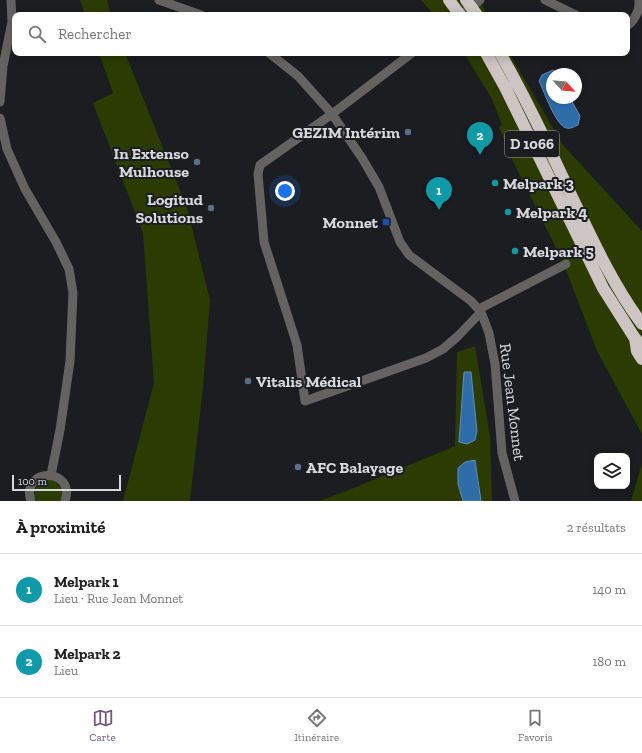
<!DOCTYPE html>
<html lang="fr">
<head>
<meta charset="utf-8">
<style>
  :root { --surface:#fff; --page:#f2f2f2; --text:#222; --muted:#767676; --line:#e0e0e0; --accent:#735883 }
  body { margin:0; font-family:"Zilla Slab",serif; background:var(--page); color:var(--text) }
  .controls { position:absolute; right:12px; bottom:12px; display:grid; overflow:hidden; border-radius:8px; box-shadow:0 2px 10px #0003 }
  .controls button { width:36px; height:36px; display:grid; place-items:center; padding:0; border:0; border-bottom:1px solid var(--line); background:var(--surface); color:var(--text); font:20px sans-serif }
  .compass { position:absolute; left:546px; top:68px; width:36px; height:36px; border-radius:50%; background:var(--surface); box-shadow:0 2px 10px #0003; rotate:116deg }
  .scale { position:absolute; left:12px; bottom:10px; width:109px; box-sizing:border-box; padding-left:4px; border:2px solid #d8d9dc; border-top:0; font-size:11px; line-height:14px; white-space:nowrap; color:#d8d9dc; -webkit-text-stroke:3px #1b1d21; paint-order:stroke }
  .you { position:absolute; left:285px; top:191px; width:14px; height:14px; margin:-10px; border:3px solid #fff; border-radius:50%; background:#1a73e8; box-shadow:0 0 0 6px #1a73e833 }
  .badge { display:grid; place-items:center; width:26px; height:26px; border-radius:50%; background:var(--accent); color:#fff; font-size:13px; font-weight:700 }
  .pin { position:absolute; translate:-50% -33px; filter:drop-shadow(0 1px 2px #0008) }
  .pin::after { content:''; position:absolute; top:21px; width:14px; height:12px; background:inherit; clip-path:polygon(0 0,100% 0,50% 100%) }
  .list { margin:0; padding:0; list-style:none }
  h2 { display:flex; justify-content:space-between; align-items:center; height:52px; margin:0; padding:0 16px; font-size:17px }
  h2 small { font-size:13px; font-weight:400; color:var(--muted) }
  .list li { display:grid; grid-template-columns:26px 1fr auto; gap:12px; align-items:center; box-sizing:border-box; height:72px; padding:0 16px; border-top:1px solid var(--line) }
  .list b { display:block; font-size:15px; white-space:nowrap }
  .list p { margin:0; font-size:13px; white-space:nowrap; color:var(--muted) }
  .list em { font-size:13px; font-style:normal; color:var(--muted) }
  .icon { flex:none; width:22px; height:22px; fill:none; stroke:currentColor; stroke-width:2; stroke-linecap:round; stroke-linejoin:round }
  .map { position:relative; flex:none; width:642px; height:501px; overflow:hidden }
  .search { position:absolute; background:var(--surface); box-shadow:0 2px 10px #0003; left:12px; right:12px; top:12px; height:44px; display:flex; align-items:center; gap:10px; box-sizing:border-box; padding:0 14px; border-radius:8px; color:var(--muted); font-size:15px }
  .sheet { height:196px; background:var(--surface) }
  nav { display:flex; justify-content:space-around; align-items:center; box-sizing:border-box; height:56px; border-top:1px solid var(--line); background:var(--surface); font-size:11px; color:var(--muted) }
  nav a { display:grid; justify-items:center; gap:2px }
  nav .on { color:var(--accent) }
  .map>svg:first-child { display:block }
</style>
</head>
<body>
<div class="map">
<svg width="642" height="501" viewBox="0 0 642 501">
  <rect width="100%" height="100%" fill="#1b1d21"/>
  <!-- green -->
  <path fill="#2c3b01" d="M80 0H107L111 15H85Z
    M421 0H480L487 15H434Z
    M99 53H125L187 208 210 300 203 387 190 501H123L154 383 143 233 93 103 113 93Z
    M464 53H509L563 145 642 231V434L597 351 563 262 511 157 499 127 502 125 492 99Z
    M475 346 490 436 492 501H319L344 492 455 446 457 352Z
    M642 463V501H631Z
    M51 479C60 485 65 491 60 501H37L34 496 36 487 43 480Z"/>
  <!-- water -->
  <path fill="#2e6daa" stroke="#618db9" d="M553 70 558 74H552V98H570L580 116 578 125C573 127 571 129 566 128 555 124 544 91 539 81L542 75Z
    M464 372H471L477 431 475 440 467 444 459 442Z
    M475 460 481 501H463L458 484V468L465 462Z"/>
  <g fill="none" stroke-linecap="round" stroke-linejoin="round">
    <!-- minor -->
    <path stroke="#656362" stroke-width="9" d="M159 0 201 15
      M545 0 576 15
      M461 15 480 0
      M627 26C635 20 640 10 639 0
      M269 53 298 76 332 114 362 158 379 187 400 242 409 255 471 301 481 312 489 333 495 364 502 453 515 501
      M412 53 332 114 260 165 258 174 264 242 297 345 305 401 426 358 443 349 458 336 481 312
      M0 102 3 66 12 22 11 0
      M0 118 7 149 25 189 56 242 69 269 73 293 70 361 60 430 51 475
      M479 309 566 264
      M31 501C20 467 76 467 65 501"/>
    <!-- highway -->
    <path stroke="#cdc5c3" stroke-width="12" d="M449 0 460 15
      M486 53 505 87 603 288 634 337 642 346
      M500 53C527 100 549 148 572 197 593 241 613 285 642 324
      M635 338 637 351 642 359"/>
    <!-- highway-bridge -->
    <path stroke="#cdc5c3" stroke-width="12" d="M466 0 477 15"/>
  </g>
  <!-- markers -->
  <g fill="#5c6f8a" stroke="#1b1d21" stroke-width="1.5">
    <circle cx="408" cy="132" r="4"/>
    <circle cx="197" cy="162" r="4"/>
    <circle cx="211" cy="208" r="4"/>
    <circle cx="248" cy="381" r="4"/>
    <circle cx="298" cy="467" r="4"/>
  </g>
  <g fill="#0f9aa8" stroke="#1b1d21" stroke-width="1.5">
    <circle cx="495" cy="183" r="4"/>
    <circle cx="508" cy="212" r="4"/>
    <circle cx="515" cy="251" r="4"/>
  </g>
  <rect fill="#1a4fb4" stroke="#1b1d21" stroke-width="1.5" x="382" y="218" width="8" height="8" rx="2"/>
  <g text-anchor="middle" stroke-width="4" stroke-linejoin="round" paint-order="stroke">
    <!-- shield labels -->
    <rect fill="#1b1d21" stroke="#9fa1a4" stroke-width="1" x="505" y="131" width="54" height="26" rx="3"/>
    <g font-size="15" font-weight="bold" fill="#d8d9dc">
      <text x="532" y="149">D 1066</text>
    </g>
    <!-- poi labels -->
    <g font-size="16" font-weight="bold" fill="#d8d9dc" stroke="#1b1d21" text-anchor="start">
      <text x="400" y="138" text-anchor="end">GEZIM Intérim</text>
      <text x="189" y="159" text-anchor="end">In Extenso<tspan x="189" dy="18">Mulhouse</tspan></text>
      <text x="503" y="189">Melpark 3</text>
      <text x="203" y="205" text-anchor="end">Logitud<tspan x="203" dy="18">Solutions</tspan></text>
      <text x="516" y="218">Melpark 4</text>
      <text x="378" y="228" text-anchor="end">Monnet</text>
      <text x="523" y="257">Melpark 5</text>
      <text x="256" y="387">Vitalis Médical</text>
      <text x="306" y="473">AFC Balayage</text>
    </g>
    <!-- street labels -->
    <g font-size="16" fill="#d8d9dc" stroke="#1b1d21">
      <text transform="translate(513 402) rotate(83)" y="6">Rue Jean Monnet</text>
    </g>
  </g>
</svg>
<div class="controls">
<button><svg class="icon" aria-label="layers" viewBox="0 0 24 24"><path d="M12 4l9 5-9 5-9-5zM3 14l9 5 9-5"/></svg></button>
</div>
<svg class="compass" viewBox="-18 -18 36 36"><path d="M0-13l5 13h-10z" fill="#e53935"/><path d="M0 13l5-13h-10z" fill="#767676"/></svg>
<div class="scale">100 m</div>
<div class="you"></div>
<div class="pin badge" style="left:439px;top:210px;background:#0f9aa8">1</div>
<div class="pin badge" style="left:480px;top:155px;background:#0f9aa8">2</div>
<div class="search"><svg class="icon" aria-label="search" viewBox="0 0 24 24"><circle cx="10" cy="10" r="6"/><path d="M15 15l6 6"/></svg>Rechercher</div>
</div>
<section class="sheet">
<h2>À proximité<small>2 résultats</small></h2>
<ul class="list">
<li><span class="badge" style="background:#0f9aa8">1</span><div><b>Melpark 1</b><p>Lieu · Rue Jean Monnet</p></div><em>140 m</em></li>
<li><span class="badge" style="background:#0f9aa8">2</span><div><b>Melpark 2</b><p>Lieu</p></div><em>180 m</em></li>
</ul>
</section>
<nav>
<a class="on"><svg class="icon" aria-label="map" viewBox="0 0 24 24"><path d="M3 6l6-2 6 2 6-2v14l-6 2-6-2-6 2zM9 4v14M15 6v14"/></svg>Carte</a>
<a><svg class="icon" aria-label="directions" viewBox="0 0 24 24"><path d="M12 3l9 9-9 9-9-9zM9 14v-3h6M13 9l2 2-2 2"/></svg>Itinéraire</a>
<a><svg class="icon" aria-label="saved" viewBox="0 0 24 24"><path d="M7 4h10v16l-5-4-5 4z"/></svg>Favoris</a>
</nav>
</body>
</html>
